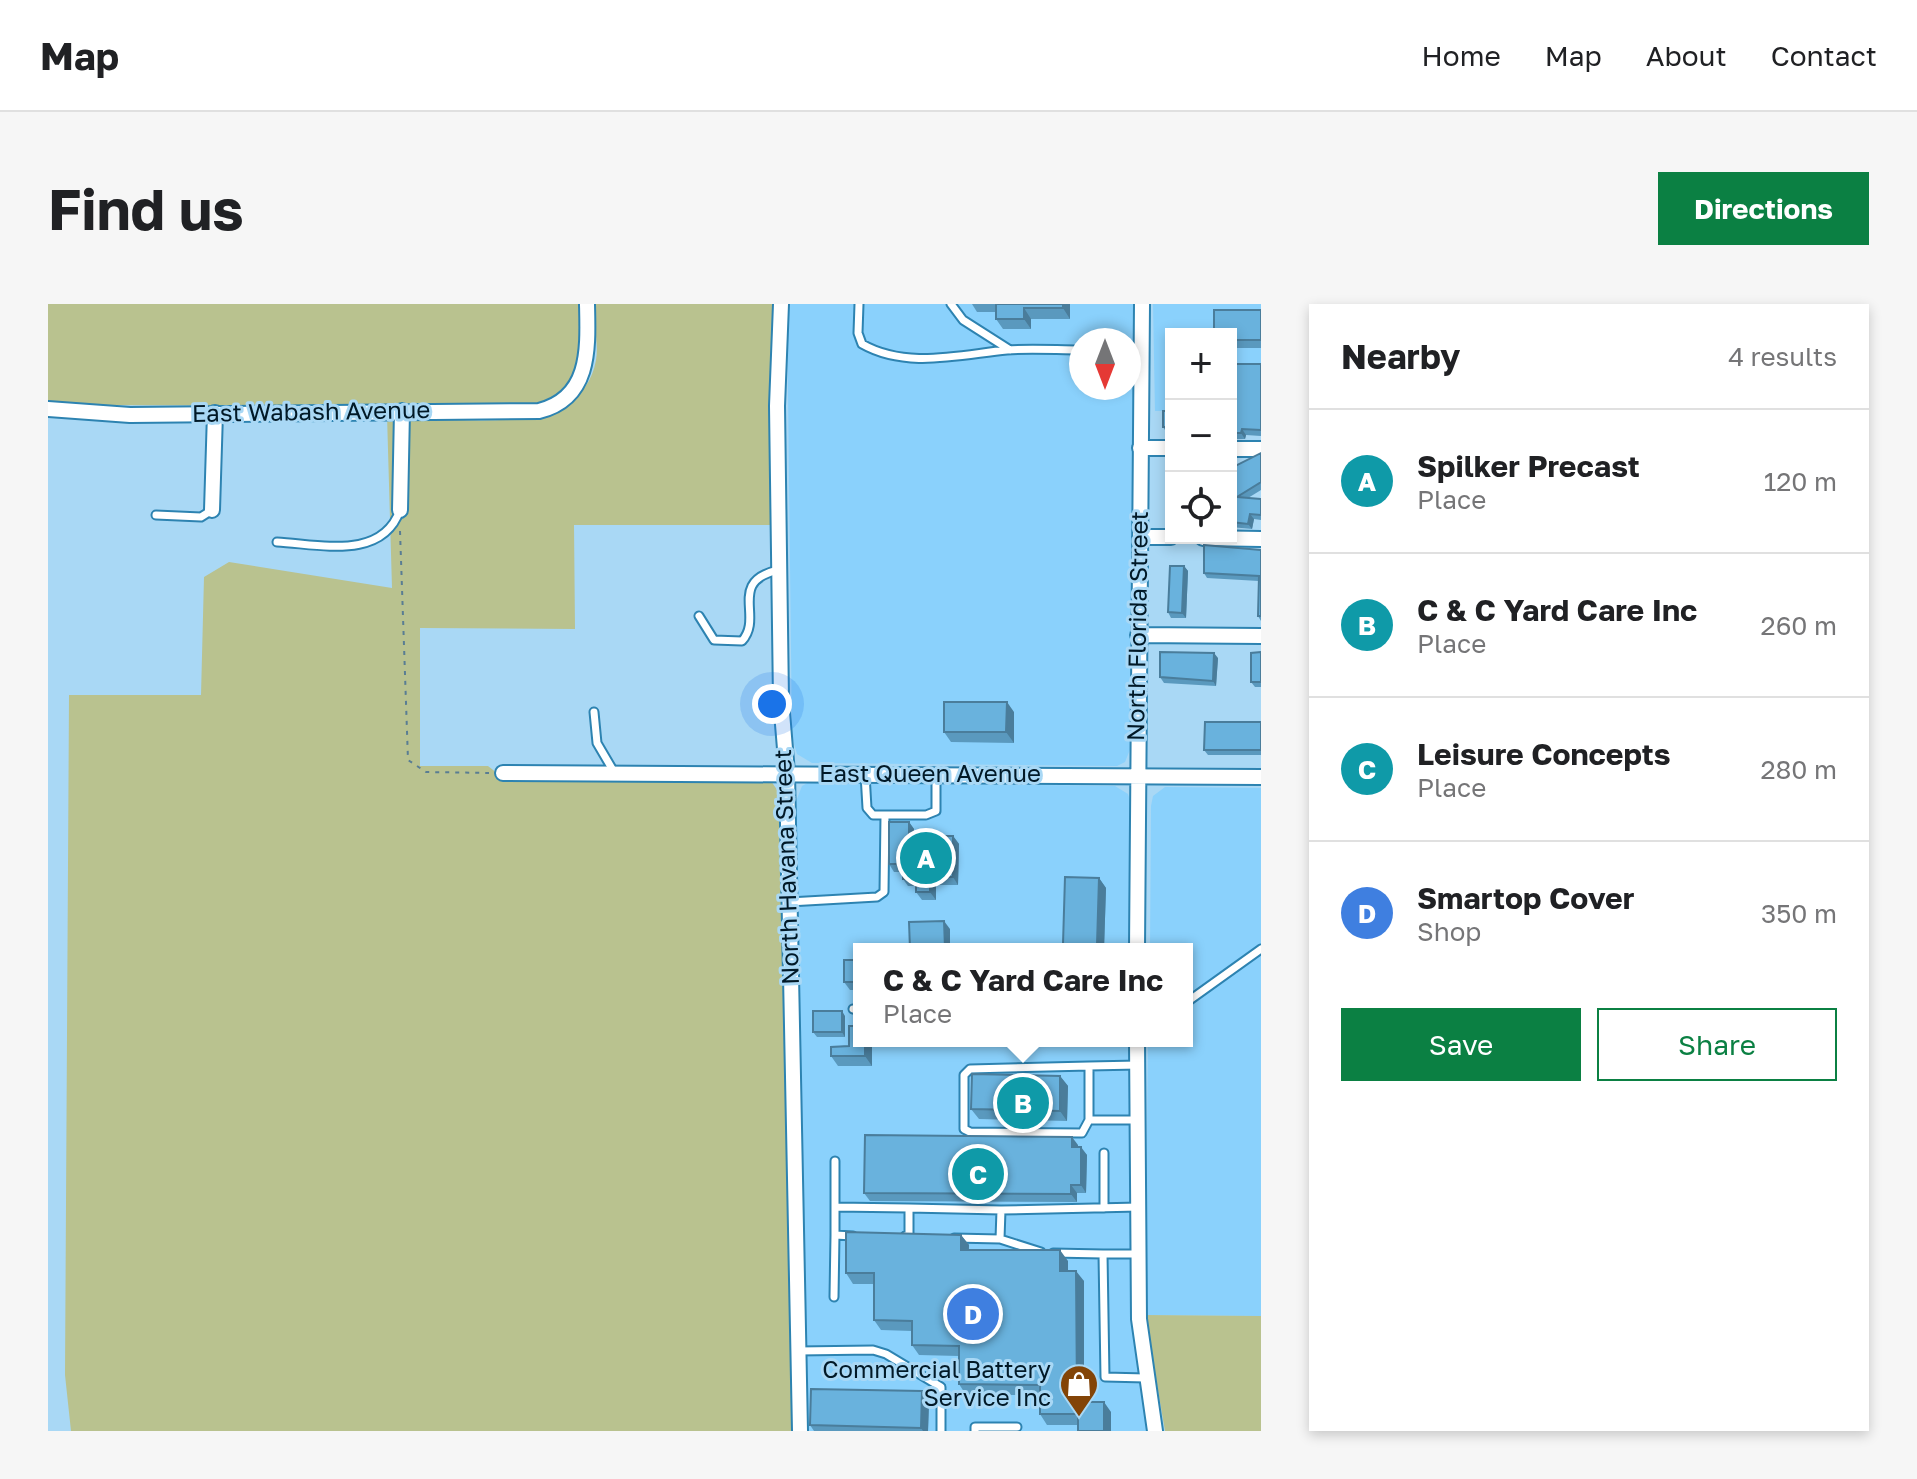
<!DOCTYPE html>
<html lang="en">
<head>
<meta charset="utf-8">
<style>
  :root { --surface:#fff; --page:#f6f6f6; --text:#202124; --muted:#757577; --line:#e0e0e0; --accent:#0b8043 }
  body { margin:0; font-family:"Golos Text",sans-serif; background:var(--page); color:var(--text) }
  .controls { position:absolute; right:24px; top:24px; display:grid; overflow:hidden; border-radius:0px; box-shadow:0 4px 12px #0003 }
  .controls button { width:72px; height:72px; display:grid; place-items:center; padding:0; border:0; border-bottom:2px solid var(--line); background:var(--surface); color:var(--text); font:40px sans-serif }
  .compass { position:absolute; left:1021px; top:24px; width:72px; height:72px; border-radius:50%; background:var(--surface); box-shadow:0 4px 12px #0003; rotate:180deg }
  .you { position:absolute; left:724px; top:400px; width:28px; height:28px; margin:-20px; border:6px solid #fff; border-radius:50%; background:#1a73e8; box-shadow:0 0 0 12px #1a73e833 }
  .badge { display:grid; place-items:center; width:52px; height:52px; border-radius:50%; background:var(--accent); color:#fff; font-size:26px; font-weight:700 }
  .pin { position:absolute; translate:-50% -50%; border:4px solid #fff; box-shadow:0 2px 8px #0006 }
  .popup { position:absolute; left:805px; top:639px; width:340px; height:104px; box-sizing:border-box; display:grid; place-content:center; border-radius:0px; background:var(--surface); filter:drop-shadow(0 2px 6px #0005); font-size:26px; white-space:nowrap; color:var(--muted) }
  .popup b { font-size:30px; color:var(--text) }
  .popup::after { content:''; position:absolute; left:50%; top:100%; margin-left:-16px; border:16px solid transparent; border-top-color:var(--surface) }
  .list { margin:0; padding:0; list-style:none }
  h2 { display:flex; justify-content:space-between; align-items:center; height:104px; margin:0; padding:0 32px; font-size:34px }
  h2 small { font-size:26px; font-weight:400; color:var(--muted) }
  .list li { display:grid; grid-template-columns:52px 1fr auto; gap:24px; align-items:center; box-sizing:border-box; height:144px; padding:0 32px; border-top:2px solid var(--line) }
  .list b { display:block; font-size:30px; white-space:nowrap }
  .list p { margin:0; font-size:26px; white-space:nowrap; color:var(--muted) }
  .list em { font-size:26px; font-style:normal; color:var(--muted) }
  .actions { display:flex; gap:16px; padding:24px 32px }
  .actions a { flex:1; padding:18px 0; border:2px solid var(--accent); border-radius:0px; text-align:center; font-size:28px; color:var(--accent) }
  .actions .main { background:var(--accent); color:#fff }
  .icon { flex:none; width:44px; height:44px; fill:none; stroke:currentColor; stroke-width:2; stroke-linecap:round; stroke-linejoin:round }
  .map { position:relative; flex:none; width:1213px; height:1127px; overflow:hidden; border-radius:0px }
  header { display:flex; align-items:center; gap:48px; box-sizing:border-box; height:112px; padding:0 40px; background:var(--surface); border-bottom:2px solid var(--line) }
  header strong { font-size:38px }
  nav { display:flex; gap:44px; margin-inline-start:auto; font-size:28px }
  .intro { display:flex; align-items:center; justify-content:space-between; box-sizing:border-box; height:192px; padding:0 48px }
  h1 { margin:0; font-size:56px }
  .button { padding:20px 36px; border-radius:0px; background:var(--accent); color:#fff; font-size:28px; font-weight:700 }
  main { display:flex; gap:48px; padding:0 48px }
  aside { flex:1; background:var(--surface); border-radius:0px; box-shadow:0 4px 12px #0003 }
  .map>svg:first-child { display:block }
</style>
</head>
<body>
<header>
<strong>Map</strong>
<nav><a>Home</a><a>Map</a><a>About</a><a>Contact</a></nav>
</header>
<div class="intro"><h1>Find us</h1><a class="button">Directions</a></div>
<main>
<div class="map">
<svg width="1213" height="1127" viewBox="0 0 1213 1127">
  <rect width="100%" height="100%" fill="#a9d8f5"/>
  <!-- built -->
  <path fill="#8ad1fc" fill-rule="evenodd" d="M739 0H1088L1083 443 1077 458 1069 462 764 459 749 450 744 433ZM1033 36H1081V84H1033Z
    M1105 0H1213V107H1183V30H1123V107H1107Z
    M761 478 1067 482 1080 490 1083 499 1084 645H811V737H1084L1083 1015 1101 1127H758L747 500 754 482Z
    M1117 483 1213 484V1012L1097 1011 1100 737H1139V645H1102L1103 502 1105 492Z"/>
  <!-- green -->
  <path fill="#b9c28f" d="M0 0H533C536 47 537 83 488 103L52 101 0 97Z
    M544 0H728L726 221H526L527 325 372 324V462H440L454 473 723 477 734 493 746 1127H23L17 1071 21 391H153L156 273 181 258 344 284 339 111C398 113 534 139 548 56 551 39 545 17 544 0Z
    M1097 1011 1213 1012V1127H1117Z"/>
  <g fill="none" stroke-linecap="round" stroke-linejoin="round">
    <!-- lane casing -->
    <g stroke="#2d83b1" stroke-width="11">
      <path id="lane" d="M811 0 810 29 814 40C858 65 910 51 959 46 983 44 1009 46 1033 46
        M903 0 915 16 962 46
        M1081 46H1093
        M108 211 153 213 164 206
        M229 238C271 240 334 257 352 206
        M651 312 666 336 694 337C716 313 679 278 730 266
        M546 408 549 439 566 468
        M817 470 819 504 825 511H878L888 507V470
        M741 598 829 593 836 588 837 511
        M1139 698 1213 645
        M805 705 811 706
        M1041 762 922 765 916 771V825L922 828 1034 829 1041 816
        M1089 816H1041V762L1090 761
        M1056 849V904
        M787 903 861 904
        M953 906 1091 903
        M787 931V857
        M857 932 861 933V904L953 906 952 935 993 948
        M906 934 952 935
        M1005 949 1055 950
        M1091 950H1055L1057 1073 1098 1074
        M786 993 787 931 805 932
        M750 1047 825 1046 838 1050 893 1083V1127
        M927 1127V1123H969"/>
    </g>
    <!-- street casing -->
    <g stroke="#2d83b1" stroke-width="18">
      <path id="street" d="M733 0 729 102 733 396 739 469 752 1127
        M0 105 82 111 491 107C543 94 540 44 539 0
        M1092 144H1123
        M1183 145H1213
        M164 206 167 109
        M352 206 354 107
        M1092 233H1123
        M1155 234 1213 235
        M1090 331 1213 332
        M455 469 1213 473
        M1089 645 1094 0
        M1089 737 1091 1015 1107 1127"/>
    </g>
    <!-- path -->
    <path stroke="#597d93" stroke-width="2" stroke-dasharray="4 6" stroke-linecap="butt" d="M352 227 360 456 378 468 441 469"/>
    <!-- lane -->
    <use href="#lane" stroke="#fff" stroke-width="7"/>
    <!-- street -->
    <use href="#street" stroke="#fff" stroke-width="14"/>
  </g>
  <!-- wall -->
  <path fill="#5a99be" d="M924 0H1022V15H983V25H955L948 15V8H929Z
    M1213 6V44H1183V30Z
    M1183 60H1213V132L1198 131 1197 135H1183Z
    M1123 107V129H1119L1115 123Z
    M1213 149V186L1200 194 1213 195V216L1206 215 1204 225 1183 223V164Z
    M1213 246V317L1210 312 1211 277 1159 274 1156 269Z
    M1136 262 1140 267 1138 314H1123L1120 308Z
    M1213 348V383H1207L1203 378Z
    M1170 354 1168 382 1116 379 1112 373Z
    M966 408V439L903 438 896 428Z
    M1213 418V451H1160L1156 446Z
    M861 518 866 525V532H905L911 540 910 581H888V596H874L868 588V582H860L855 575V568H846L841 560Z
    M1051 574 1058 584 1056 645H1019L1015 640Z
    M811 656V686H802L796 678Z
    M797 712V733H769L765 728Z
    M811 737H845V743L824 742V762H790L783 752Z
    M937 737H1026V740Z
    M1012 772 1020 782 1019 817 931 815 923 805Z
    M1030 841V843L1039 851 1038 889H1029V898L822 897 816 889Z
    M913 931 921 941V946L1020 957V967L1036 977V1098L1063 1108V1127L1030 1121H999L992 1110V1091H918L911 1080V1052L871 1051 864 1041V1027L833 1026 826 1016V980H805L798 969Z
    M874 1087 881 1098 880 1127H766L762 1121Z"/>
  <!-- shaded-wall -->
  <path fill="#4a7d9b" d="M1015 0H1022V15L1015 4Z
    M976 4 983 15V25L976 15Z
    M1194 125 1198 131 1197 135 1193 129Z
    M1202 210 1206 215 1204 225 1200 220Z
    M1136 262 1140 267 1138 314 1134 309Z
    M1166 349 1170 354 1168 382 1165 377Z
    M959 398 966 408V439L958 428Z
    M861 518 866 525V540L861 532Z
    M905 532 911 540 910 581 905 573Z
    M882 573 888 581V596L882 588Z
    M1051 574 1058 584 1056 645H1051L1049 641Z
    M896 617 902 625V645H898L897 644Z
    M794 707 797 712V733L794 728Z
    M817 737H821L824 742V762L817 752Z
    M1012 772 1020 782 1019 817 1012 807Z
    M1024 833 1030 841V851L1024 843Z
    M1033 843 1039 851 1038 889 1033 881Z
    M1023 881 1029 889V898L1023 890Z
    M913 931 921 941 920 956 913 946Z
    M1012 946 1020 957V977L1012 967Z
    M1028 967 1036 977V1103L1029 1093Z
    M874 1087 881 1098 880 1127H875L873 1124Z
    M1056 1098 1063 1108V1127H1056Z"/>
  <!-- building -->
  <path fill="#69b2dd" stroke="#4a7d9b" stroke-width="2" d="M948 0H1015V4H976V15H948Z
    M1166 6H1213V36H1183V30H1166Z
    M1183 60H1213V126L1194 125 1193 129H1183Z
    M1115 107H1123V123H1115Z
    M1213 149V178L1189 193 1213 195V211L1202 210 1200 220 1183 218V164Z
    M1156 241 1213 246V312H1210L1211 272 1156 269Z
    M1122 262H1136L1134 309 1120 308Z
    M1112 348 1166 349 1165 377 1112 373Z
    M1213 348V378H1203V349Z
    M896 398H959L958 428H896Z
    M1157 418H1213V446H1156Z
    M841 518H861V532H905V573H882V588H868V575H855V560H841Z
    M1017 573 1051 574 1049 641 1015 640Z
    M896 617 897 644 862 645 861 618Z
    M796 656H811V678H796Z
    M765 707H794V728H765Z
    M801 722H811V737H817V752H783V743L801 742Z
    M924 770 1012 772V807L923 805Z
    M817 831 1024 833V843H1033V881H1023V890L816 889Z
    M798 928 913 931V946H1012V967H1028L1029 1093 1032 1098H1056V1127H1030V1110H992V1081L911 1080V1042L864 1041V1017L826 1016V969H798Z
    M763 1085 874 1087 873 1124 762 1121Z"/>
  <!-- icons -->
  <defs>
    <g id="shop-pin" transform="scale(2)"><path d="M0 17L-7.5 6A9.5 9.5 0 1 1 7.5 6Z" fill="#834407" stroke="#a9d8f5"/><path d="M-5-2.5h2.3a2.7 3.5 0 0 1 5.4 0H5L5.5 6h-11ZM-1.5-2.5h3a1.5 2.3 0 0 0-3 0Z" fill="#fff"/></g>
  </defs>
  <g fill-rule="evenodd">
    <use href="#shop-pin" x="1031" y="1080"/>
  </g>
  <g text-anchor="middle" stroke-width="6" stroke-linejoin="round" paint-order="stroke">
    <!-- street labels -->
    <g font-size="24" fill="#011927" stroke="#a9d8f5">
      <text transform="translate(263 108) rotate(-1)" y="8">East Wabash Avenue</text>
      <text transform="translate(1090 322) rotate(-89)" y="8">North Florida Street</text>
      <text x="882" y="478">East Queen Avenue</text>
      <text transform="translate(739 563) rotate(-92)" y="8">North Havana Street</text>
    </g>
    <!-- poi labels -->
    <g font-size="24" fill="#011927" stroke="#a9d8f5" text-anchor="end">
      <text x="1003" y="1074">Commercial Battery<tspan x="1003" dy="28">Service Inc</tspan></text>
    </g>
  </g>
</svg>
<div class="controls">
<button>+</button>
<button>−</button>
<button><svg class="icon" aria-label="locate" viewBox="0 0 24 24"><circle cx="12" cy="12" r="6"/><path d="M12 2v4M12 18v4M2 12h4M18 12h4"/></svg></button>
</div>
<svg class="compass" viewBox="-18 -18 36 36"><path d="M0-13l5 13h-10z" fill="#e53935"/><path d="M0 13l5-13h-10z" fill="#757577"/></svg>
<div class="you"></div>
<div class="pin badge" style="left:878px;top:554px;background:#0f9aa8">A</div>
<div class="pin badge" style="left:975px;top:799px;background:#0f9aa8">B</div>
<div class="popup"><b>C &amp; C Yard Care Inc</b>Place</div>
<div class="pin badge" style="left:930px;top:870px;background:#0f9aa8">C</div>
<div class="pin badge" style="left:925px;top:1010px;background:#3f7fe0">D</div>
</div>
<aside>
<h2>Nearby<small>4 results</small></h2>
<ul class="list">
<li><span class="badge" style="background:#0f9aa8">A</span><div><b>Spilker Precast</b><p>Place</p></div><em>120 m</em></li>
<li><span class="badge" style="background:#0f9aa8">B</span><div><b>C &amp; C Yard Care Inc</b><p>Place</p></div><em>260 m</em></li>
<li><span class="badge" style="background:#0f9aa8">C</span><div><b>Leisure Concepts</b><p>Place</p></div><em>280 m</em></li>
<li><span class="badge" style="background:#3f7fe0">D</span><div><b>Smartop Cover</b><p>Shop</p></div><em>350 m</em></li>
</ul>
<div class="actions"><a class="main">Save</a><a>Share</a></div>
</aside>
</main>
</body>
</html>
